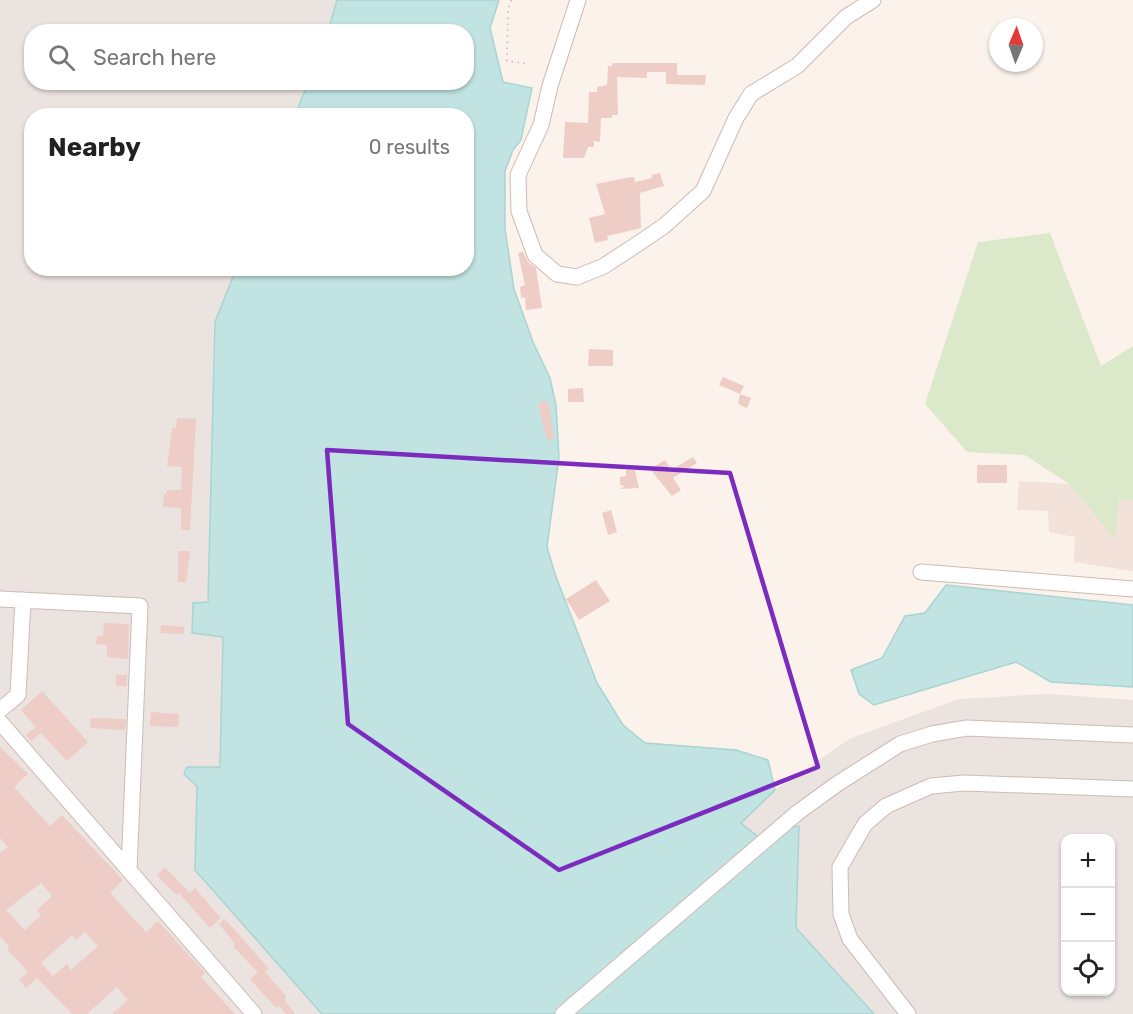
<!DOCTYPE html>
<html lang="en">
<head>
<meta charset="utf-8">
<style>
  :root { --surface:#fff; --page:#f6f6f6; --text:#222; --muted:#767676; --line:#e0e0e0 }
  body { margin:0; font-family:Rubik,sans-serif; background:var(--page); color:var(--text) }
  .controls { position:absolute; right:18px; bottom:18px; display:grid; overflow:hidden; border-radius:12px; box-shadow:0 2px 4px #0004 }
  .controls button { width:54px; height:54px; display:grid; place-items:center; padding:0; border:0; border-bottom:2px solid var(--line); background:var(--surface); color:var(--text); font:30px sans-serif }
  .compass { position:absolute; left:989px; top:18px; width:54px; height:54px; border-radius:50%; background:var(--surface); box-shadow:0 2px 4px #0004; rotate:2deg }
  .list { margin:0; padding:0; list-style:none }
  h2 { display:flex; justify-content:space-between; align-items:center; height:78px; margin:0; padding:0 24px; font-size:26px }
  h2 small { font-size:20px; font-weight:400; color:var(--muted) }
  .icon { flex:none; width:33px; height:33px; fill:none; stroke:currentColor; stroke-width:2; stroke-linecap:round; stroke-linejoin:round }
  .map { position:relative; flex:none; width:1133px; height:1014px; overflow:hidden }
  .search { position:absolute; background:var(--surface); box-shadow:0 2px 4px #0004; left:24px; top:24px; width:450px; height:66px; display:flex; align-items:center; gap:15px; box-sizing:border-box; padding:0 21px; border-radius:24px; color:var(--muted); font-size:22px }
  .panel { position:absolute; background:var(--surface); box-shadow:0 2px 4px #0004; left:24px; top:108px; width:450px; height:168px; border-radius:24px }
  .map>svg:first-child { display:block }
</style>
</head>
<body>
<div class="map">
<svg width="1133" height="1014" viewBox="0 0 1133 1014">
  <rect width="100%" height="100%" fill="#fbf2eb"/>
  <!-- residential -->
  <path fill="#f2e2da" d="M1019 481 1069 484 1116 539 1119 499 1133 501V571L1074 562 1075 537 1049 532 1048 511 1017 510Z"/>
  <!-- industrial -->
  <path fill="#ebe3e0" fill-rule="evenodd" d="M0 0H337L328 31 32 32V82L308 83 295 115 32 116V268L236 269 215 322 208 603 193 604 192 633 223 636 220 767H187L197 786 195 870 322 1014H0Z
    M1048 694 1133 700V1014H874L796 928 798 826 768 846 741 823 775 790 851 738 959 699ZM1066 838H1110V992H1066Z"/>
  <!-- green -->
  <path fill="#dce8ca" d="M1050 233 1101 366 1133 346V501L1119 499 1116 540 1069 484 1025 455 967 452 925 404 978 242Z"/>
  <!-- water -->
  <path fill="#c1e3e1" stroke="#a8d4d2" stroke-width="1.5" d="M337 0H499L490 28 503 82 532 88 521 140 513 150 505 171V229L514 289 533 342 550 378 556 405 559 457 547 547 555 574 597 683 623 725 645 743 736 750 768 760 775 790 741 823 768 845 785 828 799 826 796 928 874 1014H322L195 870 197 786 184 774 187 767H220L223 637 192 633 193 603 208 602 215 322 236 269 466 268V116L295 115 308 83 466 82V32L328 31Z
    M946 585 1133 605V687L1051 682 1016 662 874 705 859 694 851 670 882 658 905 616 925 613Z"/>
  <!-- building -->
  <path fill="#edcdc5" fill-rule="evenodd" d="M613 63H677V75H706L705 85 666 84V72H647V78L617 77 618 115H612V118H601L600 142 594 141V147H588L584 158H563L565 122 588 123 589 92H597V87L607 85 608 66H612Z
    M660 173 664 186 640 193 641 228 607 236 608 240 595 243 589 218 605 214 596 184 631 177H634L635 182 652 178 651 175Z
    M523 252 528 262 536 268 542 308 526 310 525 297 521 298 520 287 525 285 518 253Z
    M589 349 613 350V366H588Z
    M723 377 744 386 740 394 751 398 747 408 738 404 740 394 719 385Z
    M583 388 584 402H568V389Z
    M548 401 554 439 547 440 538 403Z
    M177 418 196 419 190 530H181V508L163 507 164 494H167V490H181L182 467 167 466 172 428H176Z
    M693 457 697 463 673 478 681 490 672 496 650 469 665 460 671 470Z
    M977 465H1007V483H977Z
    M626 470H635L639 488 620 489 625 486 620 485V477L626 476Z
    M611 510 617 532 608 535 602 513Z
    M178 551H190L186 582H178Z
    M596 580 610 601 579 620 566 599Z
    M104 623 129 624 128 659 107 657V645L96 644 97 636H103Z
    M161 625 184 627V634L160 633Z
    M116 675H127V686H116Z
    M42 691 88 742 67 761 41 733 31 741 26 735 36 727 21 710Z
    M151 712 179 714 178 727 150 726Z
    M91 718 126 719 125 730 90 728Z
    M0 747 28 774 14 787 50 826 62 815 123 880 110 893 146 932 158 921 205 973 201 977 235 1014H112L128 1000 117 987 87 1014H72L37 978 26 988 19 980 28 972 7 949 9 946 0 936V853L8 847 0 838ZM41 883 52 896 37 910 41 915 25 930 6 910ZM85 932 98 946 71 970 67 964 53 976 41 963 72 935 76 940Z
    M165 867 190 893 195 888 221 918 210 928 179 893 176 895 157 875Z
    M225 919 269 969 265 972 286 996 285 1001 295 1014H286L279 1006 276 1008 250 979 258 973 233 946 235 944 219 924Z"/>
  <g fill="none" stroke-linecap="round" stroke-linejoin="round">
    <!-- minor casing -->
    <g stroke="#cebab4" stroke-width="17">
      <path id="minor" d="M578 0 550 86 541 125 518 175 519 211 535 255 557 274 577 277 604 266 642 241 664 226 703 191 736 118 751 94 797 66 846 17 873 0
        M921 572 1133 589
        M0 599 140 606 129 871
        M0 710 18 695 23 600
        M0 722 254 1014
        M563 1014 797 813 837 784 900 744 932 734 967 728 1133 735
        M908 1014 850 939 841 914 840 867 865 824 886 806 931 786 964 783 1133 789"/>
    </g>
    <!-- path -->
    <path stroke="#d3b0a8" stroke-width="1.5" stroke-dasharray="1.5 4.5" stroke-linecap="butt" d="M511 0 508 11 507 61 530 64"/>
    <!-- minor -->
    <use href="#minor" stroke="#fff" stroke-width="15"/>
  </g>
  <!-- marked area -->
  <path fill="none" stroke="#7b2cbf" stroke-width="4.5" stroke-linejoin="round" d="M327 450 730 473 818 767 559 870 348 724Z"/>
</svg>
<div class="controls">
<button>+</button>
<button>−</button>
<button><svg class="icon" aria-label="locate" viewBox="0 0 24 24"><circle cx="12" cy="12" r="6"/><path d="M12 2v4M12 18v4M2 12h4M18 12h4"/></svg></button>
</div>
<svg class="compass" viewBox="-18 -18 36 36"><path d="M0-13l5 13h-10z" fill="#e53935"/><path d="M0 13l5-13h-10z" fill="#767676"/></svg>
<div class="search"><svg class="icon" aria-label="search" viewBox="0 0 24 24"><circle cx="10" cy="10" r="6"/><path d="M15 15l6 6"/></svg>Search here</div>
<section class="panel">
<h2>Nearby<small>0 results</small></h2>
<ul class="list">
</ul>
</section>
</div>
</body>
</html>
